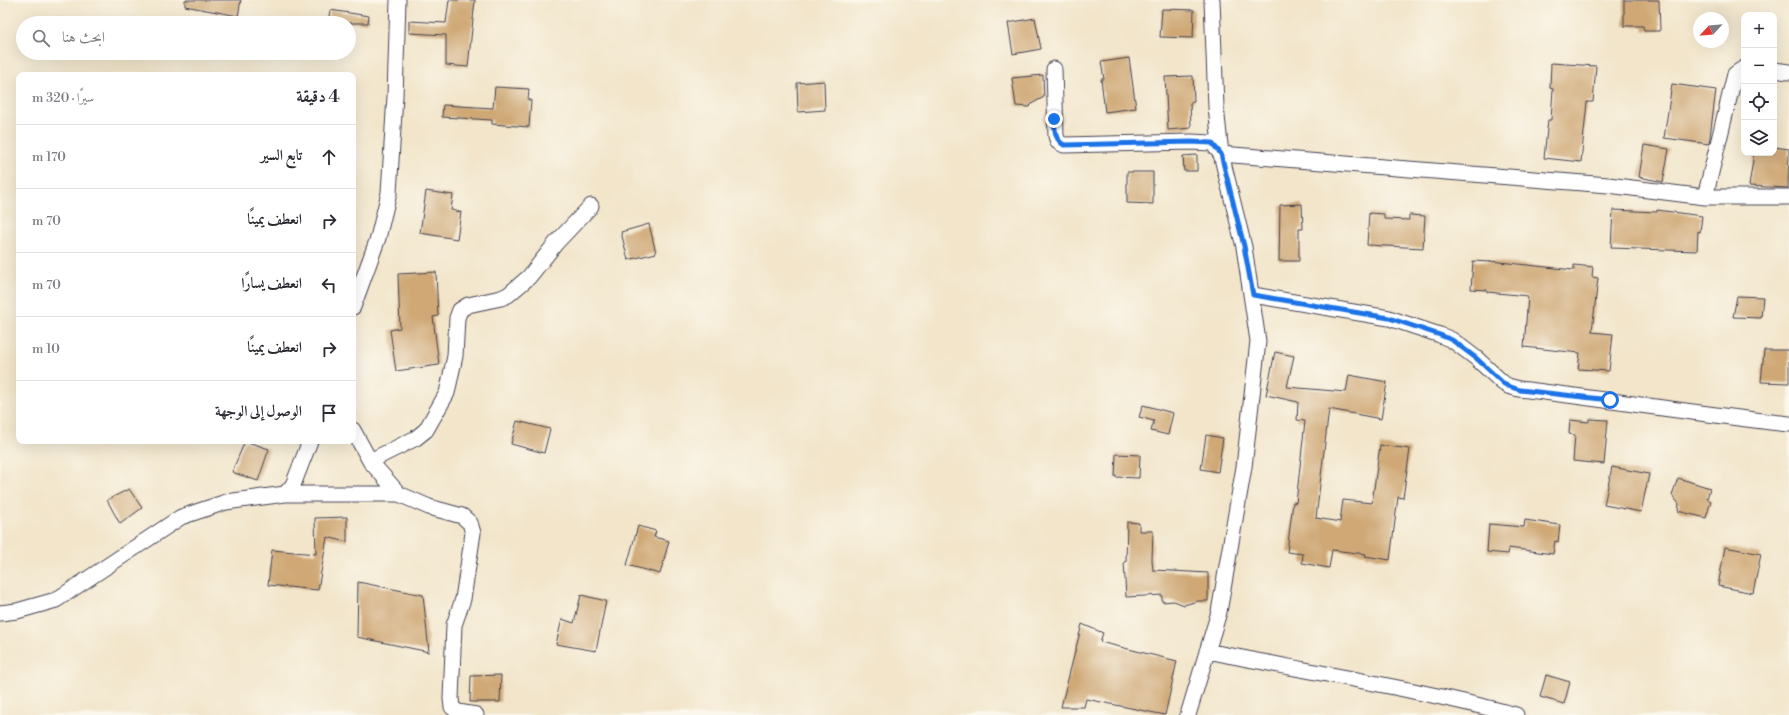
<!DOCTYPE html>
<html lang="ar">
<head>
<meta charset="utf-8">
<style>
  :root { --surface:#fff; --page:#f2f2f3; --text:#2b2b33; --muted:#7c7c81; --line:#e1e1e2 }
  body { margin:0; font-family:"Libre Bodoni",Amiri,serif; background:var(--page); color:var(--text); direction:rtl }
  .controls { position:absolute; right:12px; top:12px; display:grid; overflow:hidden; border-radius:8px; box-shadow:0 4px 16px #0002 }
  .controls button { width:36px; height:36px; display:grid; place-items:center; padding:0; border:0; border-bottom:1px solid var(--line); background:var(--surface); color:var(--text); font:20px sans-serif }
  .compass { position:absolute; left:1693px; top:12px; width:36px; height:36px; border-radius:50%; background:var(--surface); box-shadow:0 4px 16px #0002; rotate:244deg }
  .stop { position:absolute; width:12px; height:12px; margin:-9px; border:3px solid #1a73e8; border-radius:50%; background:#fff }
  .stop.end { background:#1a73e8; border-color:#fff; box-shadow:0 1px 4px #0008 }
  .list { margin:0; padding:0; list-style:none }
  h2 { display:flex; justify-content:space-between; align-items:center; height:52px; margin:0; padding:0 16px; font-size:17px }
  h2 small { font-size:13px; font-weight:400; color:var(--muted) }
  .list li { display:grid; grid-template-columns:26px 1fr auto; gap:12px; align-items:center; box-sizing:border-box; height:64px; padding:0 16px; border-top:1px solid var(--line) }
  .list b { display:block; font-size:15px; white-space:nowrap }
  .list em { font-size:13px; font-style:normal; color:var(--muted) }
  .icon { flex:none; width:22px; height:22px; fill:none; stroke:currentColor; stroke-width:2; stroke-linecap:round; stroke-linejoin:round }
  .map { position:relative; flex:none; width:1789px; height:715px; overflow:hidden; direction:ltr }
  .search { position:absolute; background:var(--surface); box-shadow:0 4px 16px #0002; left:16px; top:16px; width:340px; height:44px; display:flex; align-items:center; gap:10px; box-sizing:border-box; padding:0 14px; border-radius:22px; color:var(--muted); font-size:15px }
  .panel { position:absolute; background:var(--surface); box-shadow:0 4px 16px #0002; left:16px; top:72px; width:340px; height:372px; border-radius:8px; direction:rtl }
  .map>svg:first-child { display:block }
</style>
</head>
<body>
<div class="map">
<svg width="1789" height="715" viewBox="0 0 1789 715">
  <rect width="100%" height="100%" fill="#fbf7ec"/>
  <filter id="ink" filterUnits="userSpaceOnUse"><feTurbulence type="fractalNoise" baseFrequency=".025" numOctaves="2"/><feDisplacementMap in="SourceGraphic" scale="8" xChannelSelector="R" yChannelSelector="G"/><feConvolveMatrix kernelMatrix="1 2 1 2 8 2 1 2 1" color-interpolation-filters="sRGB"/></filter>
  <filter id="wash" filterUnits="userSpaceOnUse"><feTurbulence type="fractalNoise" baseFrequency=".012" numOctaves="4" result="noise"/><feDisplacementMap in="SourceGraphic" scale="16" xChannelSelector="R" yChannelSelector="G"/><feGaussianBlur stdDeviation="0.9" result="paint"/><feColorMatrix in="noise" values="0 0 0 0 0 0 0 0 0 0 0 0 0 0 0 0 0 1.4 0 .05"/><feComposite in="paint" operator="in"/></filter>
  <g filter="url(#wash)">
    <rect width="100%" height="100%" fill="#f2e5ca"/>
    <g id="blocks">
      <!-- building -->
      <path fill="#cfa876" d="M185 0H241L238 16 185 6Z
        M449 0H475L468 67 446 65V35L409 33V21L446 23Z
        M1624 0H1659L1660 31H1644L1643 26H1624Z
        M1162 9 1194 10 1193 38 1160 37Z
        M330 10 369 16 368 23H328Z
        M1035 18 1041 49 1013 54 1008 23Z
        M1129 58 1136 108 1105 112 1101 79H1104L1101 62Z
        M1551 63 1596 66 1593 102H1587L1581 162 1544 158 1548 120H1551L1553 89 1550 88Z
        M1043 75 1044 97 1033 103 1029 107 1016 106 1012 78Z
        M1193 76 1194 102 1190 103 1191 128 1168 130 1165 77Z
        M824 81 825 110 798 112 797 83Z
        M1672 84 1716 90 1709 144 1664 138Z
        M495 87 529 89 528 100H531L529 127 492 124V120L442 117 443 105 493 108Z
        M1644 145 1669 149 1663 182 1639 177Z
        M1774 147 1789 149 1788 188 1749 186 1754 153H1774Z
        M1197 155V171H1184L1183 156Z
        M1127 172H1153V204L1127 203Z
        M426 191 453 195 451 210 461 212 457 239 420 233Z
        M1302 204 1303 229H1299V261H1279L1280 205Z
        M1613 210 1657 212V210L1702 216 1700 232 1698 231 1697 251 1611 248Z
        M1369 213 1384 214V219L1409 220V215L1425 216 1423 248 1367 245Z
        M649 224 656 253 628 260 621 232Z
        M1473 261 1490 262V261L1574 270V265L1593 267 1592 277 1598 278 1592 332 1613 334 1609 371 1578 369 1580 353 1524 347 1528 296 1487 292V290L1471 289Z
        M436 272 438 316 433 317 439 365 396 371 390 330 400 328 398 274Z
        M1737 296 1763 297 1761 318 1733 317Z
        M1764 350H1789V383L1761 382Z
        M1275 352 1294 356 1287 387 1346 392 1349 375 1387 382 1381 419 1329 409 1316 518 1340 522 1343 500 1372 503 1380 445 1410 449 1403 498 1398 497 1390 560 1365 556 1366 554 1332 550 1329 568 1302 563 1303 554 1287 552 1293 502 1296 503 1305 421 1297 420 1298 402 1266 395Z
        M1143 405 1173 413 1168 435 1151 431 1154 421 1139 417Z
        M1589 419 1608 420 1604 464 1573 461 1575 435 1569 434 1570 420 1589 422Z
        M517 421 550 429 544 453 511 444Z
        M1206 435 1223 438 1218 472 1201 469Z
        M245 441 269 449 258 481 232 472Z
        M1116 454 1140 455 1139 478 1115 477Z
        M1612 467 1649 474 1641 512 1604 505Z
        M1678 478 1710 488 1707 499 1711 501 1706 518 1678 511 1679 504 1672 495Z
        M129 489 142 508 120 524 107 500Z
        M347 517V542L327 537 318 590 268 585 272 550 316 554 315 518Z
        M1525 520 1560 525 1558 542 1555 541 1553 554 1509 548 1508 554 1487 552 1489 524 1524 527Z
        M1127 522 1139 523V531H1153L1152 560 1153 570 1208 573V601H1198L1184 605 1174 601 1162 602V595L1126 597 1124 562H1126Z
        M638 526 656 531 654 537 669 541 660 574 627 565Z
        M1725 547 1761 554 1753 593 1718 586Z
        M358 582 423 595 429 652 357 637Z
        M581 595 606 601 596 651 556 644 562 619 574 623Z
        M1082 624 1103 633 1100 642 1177 661 1165 715 1086 699 1084 707H1061Z
        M501 675 500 702H470L471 676Z
        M1546 675 1570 682 1564 704 1540 697Z"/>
    </g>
  </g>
  <g filter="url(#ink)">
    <use href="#blocks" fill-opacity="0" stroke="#413f50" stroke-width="1"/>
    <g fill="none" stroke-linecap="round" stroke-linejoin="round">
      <!-- street casing -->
      <g stroke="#413f50" stroke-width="17">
        <path id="street" d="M1054 69 1056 136 1058 142 1064 145 1191 142 1212 143 1221 154 1608 185 1705 197H1789
          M1774 70 1789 72
          M1705 197 1735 74 1744 68
          M1253 295 1389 318 1440 335 1452 340 1476 358 1503 383 1508 386 1519 389C1610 400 1699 414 1789 424
          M353 307 378 238 389 193 395 96 398 0
          M353 430 370 461 399 494 429 507 462 516 470 523 473 533 463 599 454 625 451 699 452 707 458 712 476 715
          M370 461 416 438 426 430 447 393 455 356 457 318 460 310 468 305 501 298 508 295 529 277 556 243 591 206
          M285 494H399
          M0 613 17 611 56 600 181 517 226 502 285 494 293 485 310 441
          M1207 651C1310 672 1414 688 1516 715
          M1188 715 1219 612 1244 467 1258 341 1244 247 1221 154 1216 107 1212 0"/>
      </g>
      <!-- street -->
      <use href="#street" stroke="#fff" stroke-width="15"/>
    </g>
  </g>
  <g fill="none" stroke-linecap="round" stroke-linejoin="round" filter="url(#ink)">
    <!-- route -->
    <path stroke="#1a73e8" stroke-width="5" d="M1054 119C1055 129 1054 139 1064 145L1191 142 1212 143 1221 154 1244 246 1253 295 1389 318 1440 335 1452 340 1476 358 1503 383 1508 386 1520 390 1610 400"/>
  </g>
</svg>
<div class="controls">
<button>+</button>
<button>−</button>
<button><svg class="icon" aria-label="locate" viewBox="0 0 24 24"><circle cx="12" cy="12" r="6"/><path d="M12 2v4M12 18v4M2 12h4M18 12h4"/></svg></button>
<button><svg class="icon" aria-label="layers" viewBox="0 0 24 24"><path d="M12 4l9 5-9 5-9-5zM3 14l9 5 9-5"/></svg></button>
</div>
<svg class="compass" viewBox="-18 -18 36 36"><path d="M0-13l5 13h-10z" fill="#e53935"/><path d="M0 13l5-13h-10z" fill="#7c7c81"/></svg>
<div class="stop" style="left:1610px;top:400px"></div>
<div class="stop end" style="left:1054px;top:119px"></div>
<div class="search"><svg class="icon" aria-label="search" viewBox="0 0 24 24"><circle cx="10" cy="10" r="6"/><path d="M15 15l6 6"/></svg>ابحث هنا</div>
<section class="panel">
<h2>4 دقيقة<small>سيرًا · 320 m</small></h2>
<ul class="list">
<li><svg class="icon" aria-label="ahead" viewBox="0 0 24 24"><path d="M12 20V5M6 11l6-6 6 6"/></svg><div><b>تابع السير</b></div><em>170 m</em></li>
<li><svg class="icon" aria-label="right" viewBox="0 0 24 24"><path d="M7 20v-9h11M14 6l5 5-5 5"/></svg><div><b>انعطف يمينًا</b></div><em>70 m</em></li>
<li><svg class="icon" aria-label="left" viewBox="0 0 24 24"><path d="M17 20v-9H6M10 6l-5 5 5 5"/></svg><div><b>انعطف يسارًا</b></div><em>70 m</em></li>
<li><svg class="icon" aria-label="right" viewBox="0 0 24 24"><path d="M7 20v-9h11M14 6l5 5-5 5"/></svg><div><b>انعطف يمينًا</b></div><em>10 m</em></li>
<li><svg class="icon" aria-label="arrive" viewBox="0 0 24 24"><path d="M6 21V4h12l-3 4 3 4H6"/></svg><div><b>الوصول إلى الوجهة</b></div></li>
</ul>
</section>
</div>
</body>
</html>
